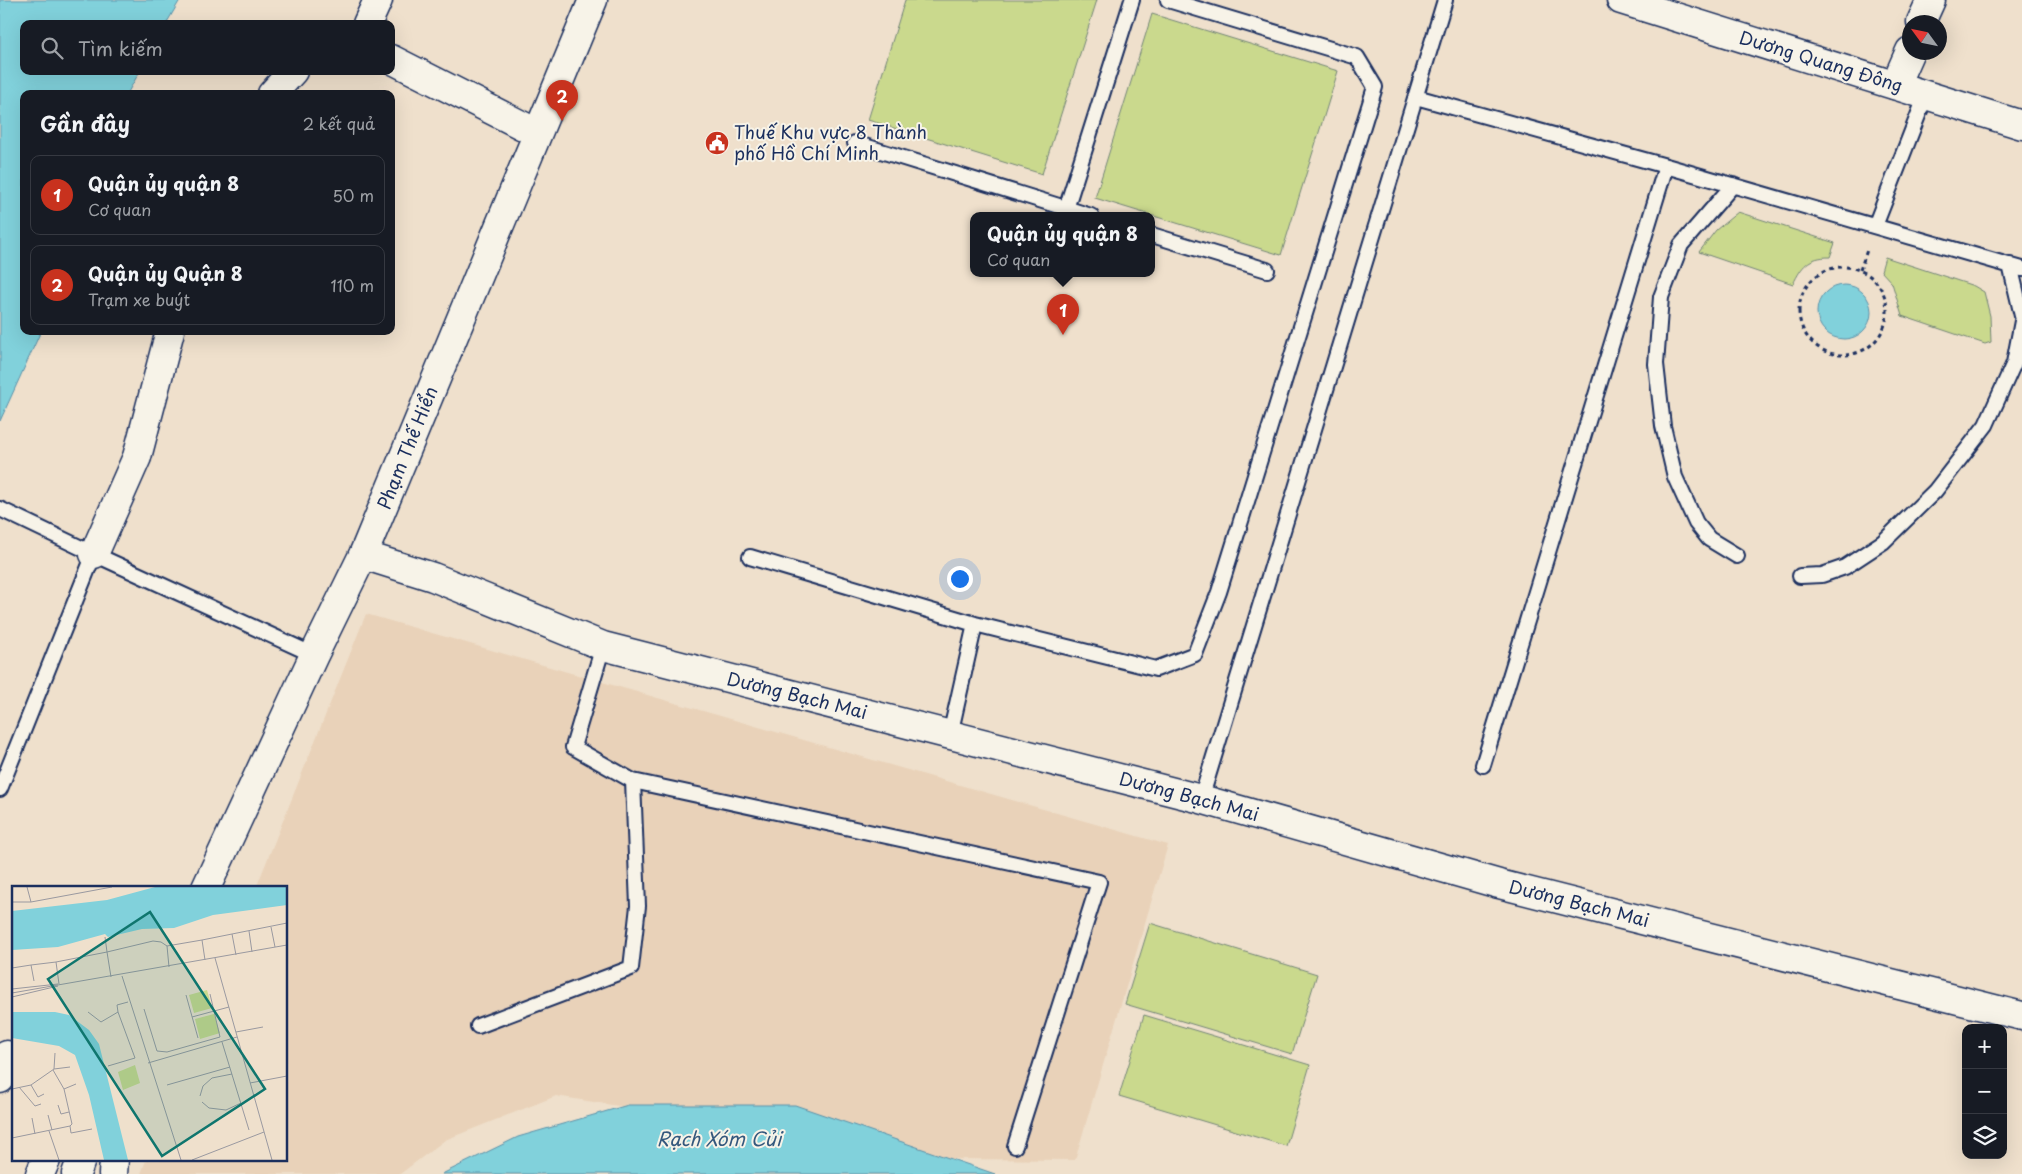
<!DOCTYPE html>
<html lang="vi">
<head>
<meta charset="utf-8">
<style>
  :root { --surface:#171b24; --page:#20242c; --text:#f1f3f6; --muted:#9ea1a6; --line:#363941; --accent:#c8321e }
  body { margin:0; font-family:"Playpen Sans",sans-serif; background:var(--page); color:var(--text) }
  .controls { position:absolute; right:15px; bottom:15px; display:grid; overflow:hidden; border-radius:10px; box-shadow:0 5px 20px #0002 }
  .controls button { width:45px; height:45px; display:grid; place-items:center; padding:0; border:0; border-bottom:1px solid var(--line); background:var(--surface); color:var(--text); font:25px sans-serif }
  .compass { position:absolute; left:1902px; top:15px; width:45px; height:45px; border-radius:50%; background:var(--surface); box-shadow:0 5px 20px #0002; rotate:303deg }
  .you { position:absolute; left:959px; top:578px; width:18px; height:18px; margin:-12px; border:4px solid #fff; border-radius:50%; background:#1a73e8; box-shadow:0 0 0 8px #1a73e833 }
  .badge { display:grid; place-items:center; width:32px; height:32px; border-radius:50%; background:var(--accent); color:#fff; font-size:16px; font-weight:700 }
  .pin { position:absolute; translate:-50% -41px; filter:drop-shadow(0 1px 2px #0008) }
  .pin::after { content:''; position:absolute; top:26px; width:18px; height:15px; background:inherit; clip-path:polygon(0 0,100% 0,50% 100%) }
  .popup { position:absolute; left:970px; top:212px; width:185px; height:65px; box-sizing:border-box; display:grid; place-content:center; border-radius:10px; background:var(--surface); filter:drop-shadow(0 1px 4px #0005); font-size:16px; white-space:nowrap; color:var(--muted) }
  .popup b { font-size:19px; color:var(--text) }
  .popup::after { content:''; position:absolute; left:50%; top:100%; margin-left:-10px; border:10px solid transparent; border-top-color:var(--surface) }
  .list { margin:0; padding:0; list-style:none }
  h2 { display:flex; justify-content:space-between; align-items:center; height:65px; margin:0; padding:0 20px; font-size:21px }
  h2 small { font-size:16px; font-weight:400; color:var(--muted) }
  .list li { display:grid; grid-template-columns:32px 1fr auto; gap:15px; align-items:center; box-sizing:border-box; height:80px; margin:0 10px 10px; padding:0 10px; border:1px solid var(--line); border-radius:10px }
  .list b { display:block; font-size:19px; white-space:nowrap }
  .list p { margin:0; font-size:16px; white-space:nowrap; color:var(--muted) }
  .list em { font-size:16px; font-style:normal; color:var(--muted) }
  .icon { flex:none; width:28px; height:28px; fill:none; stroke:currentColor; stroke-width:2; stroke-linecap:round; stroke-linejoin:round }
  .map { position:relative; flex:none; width:2022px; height:1174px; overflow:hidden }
  .search { position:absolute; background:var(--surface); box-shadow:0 5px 20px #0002; left:20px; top:20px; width:375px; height:55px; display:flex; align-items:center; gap:12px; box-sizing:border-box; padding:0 18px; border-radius:10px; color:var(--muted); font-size:19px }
  .panel { position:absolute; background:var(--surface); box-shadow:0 5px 20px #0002; left:20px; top:90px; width:375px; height:245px; border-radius:10px }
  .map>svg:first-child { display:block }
</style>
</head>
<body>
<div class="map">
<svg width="2022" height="1174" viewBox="0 0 2022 1174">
  <rect width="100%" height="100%" fill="#efe0cc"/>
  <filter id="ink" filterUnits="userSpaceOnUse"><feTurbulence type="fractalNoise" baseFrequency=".02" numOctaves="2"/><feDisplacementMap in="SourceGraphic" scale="10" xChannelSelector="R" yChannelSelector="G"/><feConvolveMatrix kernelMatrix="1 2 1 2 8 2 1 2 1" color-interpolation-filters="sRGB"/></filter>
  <g filter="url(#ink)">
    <!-- built -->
    <path fill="#e9d2b9" d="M366 614 1168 845 1075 1160 949 1159 556 1096 445 1140 400 1174H141L146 1160H286V888H256Z"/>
    <!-- green -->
    <path fill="#cad98d" stroke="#728476" d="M905 0H1097L1042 174 868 120Z
      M1152 14 1338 71 1281 255 1095 198Z
      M1738 212 1835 243 1830 257C1808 257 1802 266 1793 284L1699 252 1716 230Z
      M1885 257 1974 286 1984 292 1990 316 1991 342 1985 344 1902 316 1892 283 1881 271Z
      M1150 923 1317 974 1292 1054 1125 1004Z
      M1144 1015 1310 1065 1286 1146 1119 1096Z"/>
    <!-- water -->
    <path fill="#81d1db" stroke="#5890a9" d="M0 0H180L166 24H24V71H140L127 94H24V331H41L0 421Z
      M1817 312a27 27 0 1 1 54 0a27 27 0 1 1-54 0Z
      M628 1105H795L995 1174H442L518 1137Z"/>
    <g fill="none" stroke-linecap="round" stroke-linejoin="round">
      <!-- service casing -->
      <g stroke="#1b2f5e" stroke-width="18">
        <path id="service" d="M1416 97 1666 166 2022 269
          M855 143 1091 216
          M1733 185 1681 245 1661 297 1656 364 1663 426 1675 477 1696 523 1709 539 1737 556
          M1066 209 1132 0
          M1875 226 1926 95
          M1152 235 1267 270
          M2010 265 2022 316
          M0 509 94 554
          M750 557 975 624 1156 669 1195 654 1219 592 1375 87 1357 57 1168 0
          M1800 576 1822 575 1845 567 1883 542 1935 491 1986 425 2014 363 2022 321
          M603 646 573 747 633 781 1099 882 1015 1146
          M950 735 975 624
          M1483 765 1666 166
          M0 789 94 554 314 655
          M1201 799 1445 0
          M478 1026 631 968 638 906 633 781"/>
      </g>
      <!-- minor casing -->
      <g stroke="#1b2f5e" stroke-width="31">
        <path id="minor" d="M1921 22 1931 0
          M367 24 378 0
          M391 59 537 133
          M1895 85 1910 51
          M272 94 293 71
          M94 554 137 457 170 331
          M363 555 433 577 603 646 1201 799 1499 884 2022 1016
          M0 1079 7 1055"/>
      </g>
      <!-- tertiary casing -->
      <g stroke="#1b2f5e" stroke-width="31">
        <path id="tertiary" d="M1621 0 2022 125"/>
      </g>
      <!-- secondary casing -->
      <g stroke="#1b2f5e" stroke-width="31">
        <path id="secondary" d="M206 888 314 655 363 555 593 0
          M40 1174 46 1160
          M76 1174 81 1160
          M113 1174 114 1160"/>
      </g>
      <!-- path -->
      <path stroke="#1b2f5e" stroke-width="3" stroke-dasharray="4 4" stroke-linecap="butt" d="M1799 311a44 44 0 1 1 88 0a44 44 0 1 1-88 0Z
        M1860 270 1867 250"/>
      <!-- service -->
      <use href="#service" stroke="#f7f3e8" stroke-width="14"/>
      <!-- minor -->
      <use href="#minor" stroke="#f7f3e8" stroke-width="28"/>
      <!-- tertiary -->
      <use href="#tertiary" stroke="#f7f3e8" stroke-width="28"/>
      <!-- secondary -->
      <use href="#secondary" stroke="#f7f3e8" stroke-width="28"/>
    </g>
  </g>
  <!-- icons -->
  <defs>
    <g id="civic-disc" transform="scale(1.25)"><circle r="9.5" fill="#c8321e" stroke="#f7f3e8"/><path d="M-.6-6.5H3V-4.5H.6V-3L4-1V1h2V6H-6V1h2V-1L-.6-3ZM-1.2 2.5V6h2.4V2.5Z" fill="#fff"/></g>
  </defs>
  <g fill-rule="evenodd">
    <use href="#civic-disc" x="717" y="143"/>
  </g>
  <g text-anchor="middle" stroke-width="4" stroke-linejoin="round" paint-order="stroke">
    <!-- street labels -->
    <g font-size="18" fill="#1b2f5e" stroke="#f7f3e8">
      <text transform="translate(1821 62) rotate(17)" y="6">Dương Quang Đông</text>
      <text transform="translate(408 448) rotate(-68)" y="6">Phạm Thế Hiển</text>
      <text transform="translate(797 696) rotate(14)" y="6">Dương Bạch Mai</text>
      <text transform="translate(1189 797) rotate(15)" y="6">Dương Bạch Mai</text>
      <text transform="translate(1579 904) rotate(14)" y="6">Dương Bạch Mai</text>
    </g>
    <!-- poi labels -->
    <g font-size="18" fill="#1b2f5e" stroke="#f7f3e8" text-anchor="start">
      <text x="734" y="139">Thuế Khu vực 8 Thành<tspan x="734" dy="21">phố Hồ Chí Minh</tspan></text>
    </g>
    <!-- water labels -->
    <g font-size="19" font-style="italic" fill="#34587d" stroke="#f7f3e8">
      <text x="719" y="1146">Rạch Xóm Củi</text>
    </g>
  </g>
  <!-- overview -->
  <g transform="translate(12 886)">
    <rect width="275" height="275" fill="#efe0cc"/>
    <path d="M195 104 200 122 182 127 177 109ZM202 128 208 147 188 153 183 133ZM123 179 128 197 111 204 106 186Z" fill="#cad98d"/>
    <path d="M143 1H275V19L201 29 162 42 130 43 96 51 93 48 46 61 0 64V25L95 14ZM0 126H43L57 129 77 144 87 158 116 274H92L77 209 63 169 47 160 0 152Z" fill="#81d1db"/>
    <path fill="none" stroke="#9a99a0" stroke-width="1" d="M15 1 19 16M0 16H19L100 1M259 41 263 61M237 45 240 66M220 48 275 37M93 51 95 66 141 55 149 56 155 60 157 81M190 54 220 48 224 69M155 60 190 54 193 74M203 72 260 274M44 76 95 66 99 91M19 79 44 76 47 98M0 82 19 79 22 95M110 90 169 274M0 103 46 98M0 107 275 59M174 109 186 152M0 111 46 100M132 123 145 165 155 166 208 151 198 108M76 126 89 136 106 126M180 131 217 121M224 146 251 141M210 156 237 244M136 177 225 151M96 180 123 172 106 126 105 119 116 116M42 183 43 167M41 184 52 203M238 197 275 190M19 199 26 211 32 208M155 199 218 181M7 201 23 220 29 218M0 203 19 199 42 183 58 181M188 210 191 200 200 192 220 188M190 216 197 222 214 224 229 217M46 219 49 228 57 226M36 229 40 244M20 232 23 248M58 240 60 238 52 203 64 198M37 245 47 274M0 252 58 240 59 247 80 243M180 274 252 246"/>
    <path fill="#0f766e" fill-opacity="0.15" stroke="#0f766e" stroke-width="2.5" d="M138 26 253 203 150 270 36 93Z"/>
    <rect width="275" height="275" fill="none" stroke="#1b2f5e" stroke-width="2.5"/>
  </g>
</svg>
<div class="controls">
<button>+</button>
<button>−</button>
<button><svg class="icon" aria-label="layers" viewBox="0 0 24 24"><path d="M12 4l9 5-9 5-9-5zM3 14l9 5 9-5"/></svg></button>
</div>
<svg class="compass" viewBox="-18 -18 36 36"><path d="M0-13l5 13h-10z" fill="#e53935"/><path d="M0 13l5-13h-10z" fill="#9ea1a6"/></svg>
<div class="you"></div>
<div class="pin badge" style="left:1063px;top:335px">1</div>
<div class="popup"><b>Quận ủy quận 8</b>Cơ quan</div>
<div class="pin badge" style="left:562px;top:121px">2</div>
<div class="search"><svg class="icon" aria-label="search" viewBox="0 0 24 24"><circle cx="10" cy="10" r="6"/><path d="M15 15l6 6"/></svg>Tìm kiếm</div>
<section class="panel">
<h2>Gần đây<small>2 kết quả</small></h2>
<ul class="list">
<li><span class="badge">1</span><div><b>Quận ủy quận 8</b><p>Cơ quan</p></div><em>50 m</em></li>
<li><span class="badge">2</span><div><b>Quận ủy Quận 8</b><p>Trạm xe buýt</p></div><em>110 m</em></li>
</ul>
</section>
</div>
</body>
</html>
